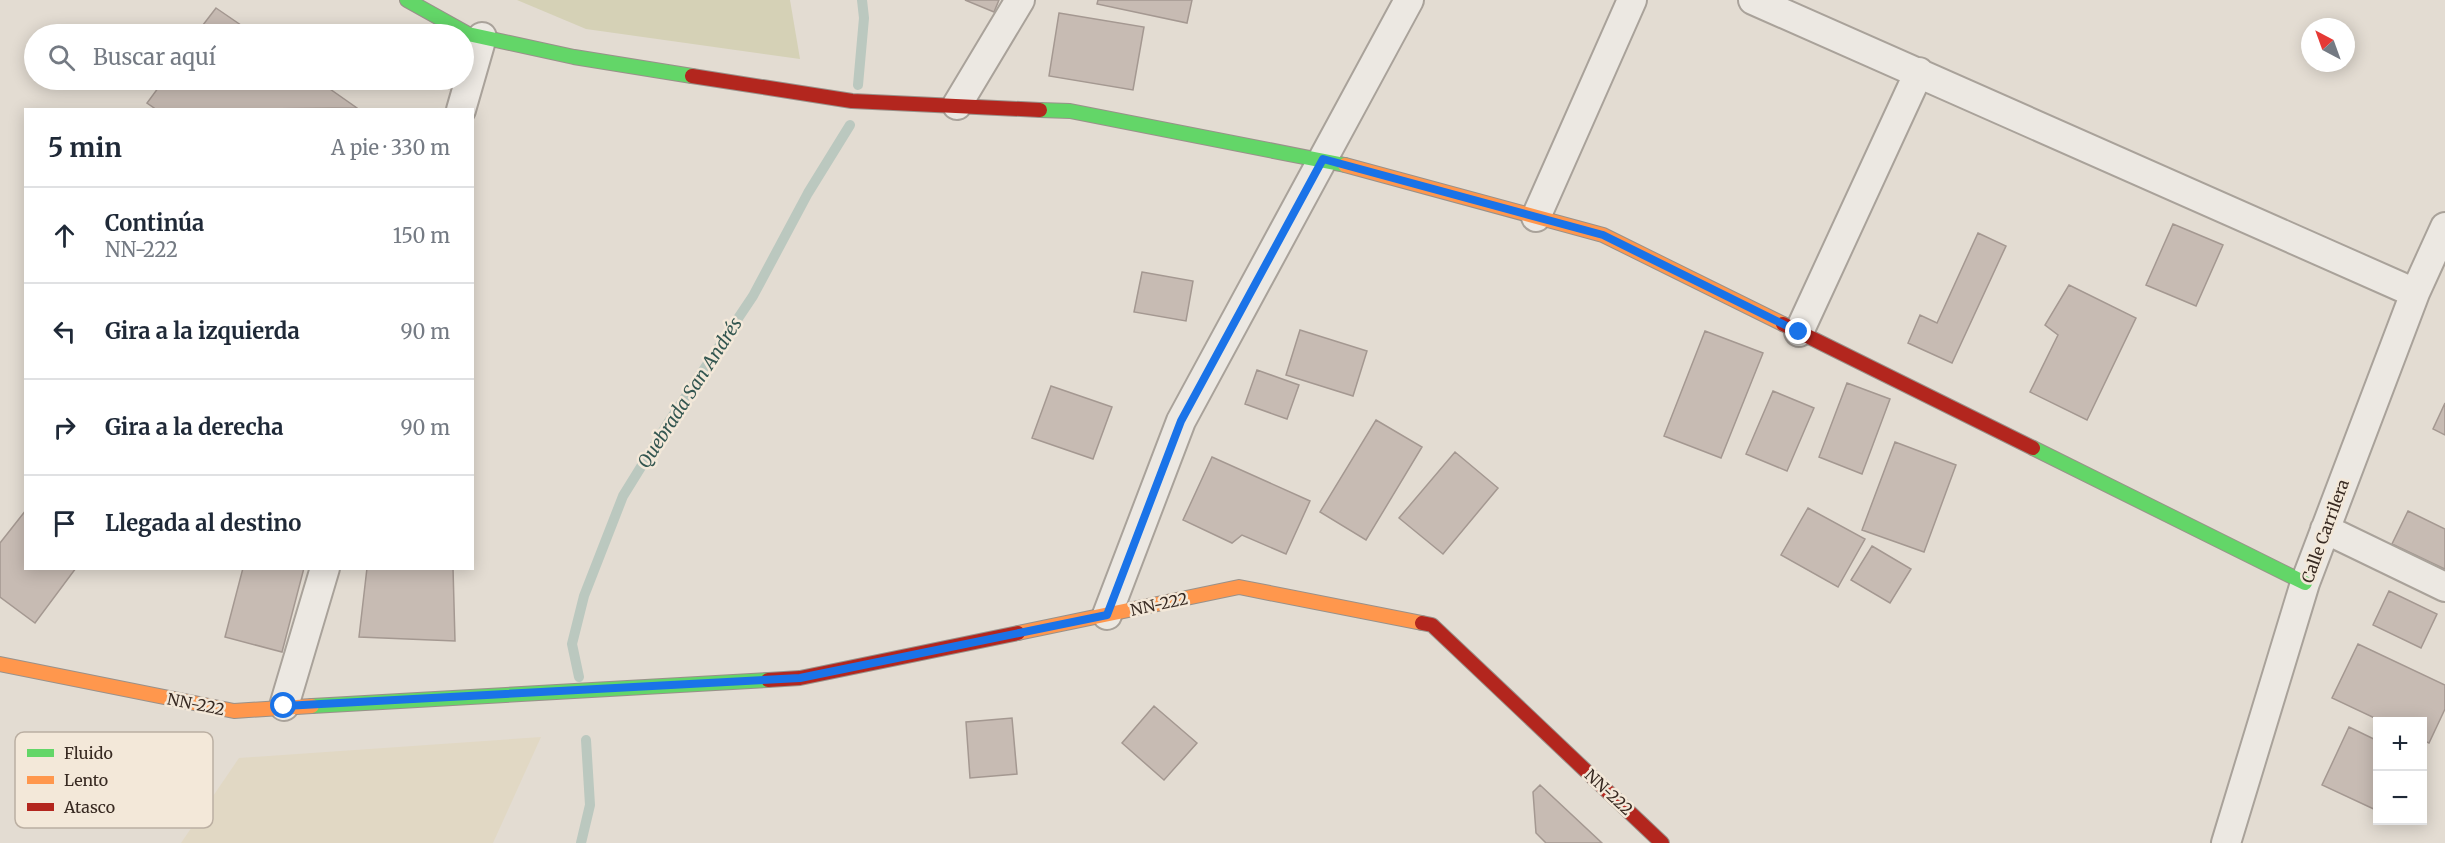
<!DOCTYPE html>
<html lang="es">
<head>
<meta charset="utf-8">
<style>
  :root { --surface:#fff; --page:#f2f2f3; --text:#1f2937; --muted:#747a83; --line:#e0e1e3 }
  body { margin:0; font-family:Merriweather,serif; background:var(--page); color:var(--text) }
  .controls { position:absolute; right:18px; bottom:18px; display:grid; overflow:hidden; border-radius:0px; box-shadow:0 3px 15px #0003 }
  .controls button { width:54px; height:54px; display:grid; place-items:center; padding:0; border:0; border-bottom:2px solid var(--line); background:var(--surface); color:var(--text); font:30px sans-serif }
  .compass { position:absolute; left:2301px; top:18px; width:54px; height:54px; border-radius:50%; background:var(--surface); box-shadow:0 3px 15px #0003; rotate:319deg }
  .stop { position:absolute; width:18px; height:18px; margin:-14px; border:4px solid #1a73e8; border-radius:50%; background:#fff }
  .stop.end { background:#1a73e8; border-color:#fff; box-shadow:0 2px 6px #0008 }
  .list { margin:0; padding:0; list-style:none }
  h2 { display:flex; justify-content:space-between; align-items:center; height:78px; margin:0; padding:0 24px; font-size:26px }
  h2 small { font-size:20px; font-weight:400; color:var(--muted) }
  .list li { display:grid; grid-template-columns:39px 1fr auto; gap:18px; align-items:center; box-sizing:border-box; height:96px; padding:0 24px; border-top:2px solid var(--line) }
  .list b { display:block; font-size:22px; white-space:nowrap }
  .list p { margin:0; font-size:20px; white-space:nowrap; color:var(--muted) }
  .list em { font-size:20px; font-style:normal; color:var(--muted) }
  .icon { flex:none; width:33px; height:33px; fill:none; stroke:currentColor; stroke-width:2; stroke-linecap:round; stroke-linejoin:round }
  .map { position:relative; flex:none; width:2445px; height:843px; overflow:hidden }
  .search { position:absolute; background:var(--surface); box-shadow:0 3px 15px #0003; left:24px; top:24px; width:450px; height:66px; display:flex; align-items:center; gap:15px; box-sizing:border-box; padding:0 21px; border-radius:33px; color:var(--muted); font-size:22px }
  .panel { position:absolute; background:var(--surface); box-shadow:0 3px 15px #0003; left:24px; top:108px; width:450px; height:462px; border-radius:0px }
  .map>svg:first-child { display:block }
</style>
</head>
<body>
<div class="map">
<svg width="2445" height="843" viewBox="0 0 2445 843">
  <rect width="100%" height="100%" fill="#e3dcd2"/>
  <!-- farmland -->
  <path fill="#e1d8c4" d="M541 737 493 843H181L239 758Z"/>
  <!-- green -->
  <path fill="#d5d1b6" d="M517 0H790L800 59 586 29Z"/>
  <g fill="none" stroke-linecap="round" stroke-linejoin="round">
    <!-- stream -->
    <path stroke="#bbc8bf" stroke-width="10" d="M858 85 864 18 862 0
      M579 677 572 644 584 596 623 496 670 420 753 296 808 193 850 125
      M581 843 590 805 586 740"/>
  </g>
  <!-- building -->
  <path fill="#c7bbb3" stroke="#a49891" stroke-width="1.5" d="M965 0H999L994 12Z
    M1098 0H1192L1187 23 1097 4Z
    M216 8 254 34H196Z
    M1059 13 1144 27 1133 90 1049 76Z
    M164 80H317L357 108 157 110 147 103Z
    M2173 224 2223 245 2196 306 2146 285Z
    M1978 233 2006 246 1952 363 1908 343 1920 315 1937 323Z
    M1142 272 1193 281 1186 321 1134 312Z
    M2069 285 2136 318 2087 420 2030 392 2058 335 2045 325Z
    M1300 330 1367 351 1353 396 1286 375Z
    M1705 331 1763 353 1721 458 1664 436Z
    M1257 370 1299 385 1287 419 1245 404Z
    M1847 383 1890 399 1862 474 1819 457Z
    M1051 386 1112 407 1093 459 1032 438Z
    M1773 391 1814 408 1787 471 1746 454Z
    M2445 403V435L2433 429Z
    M1376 420 1422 447 1366 540 1320 512Z
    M1895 442 1956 465 1924 552 1862 530Z
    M1455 452 1498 488 1443 554 1399 518Z
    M1212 457 1310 501 1286 554 1242 535 1232 543 1183 520Z
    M1808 508 1865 539 1838 587 1781 555Z
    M26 510V568H76L35 623 0 597V543Z
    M2408 511 2445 529V569L2392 544Z
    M1872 546 1911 569 1890 603 1851 580Z
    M243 568H304L282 652 225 637Z
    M367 568H453L455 641 359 637Z
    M2389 591 2437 614 2421 648 2373 625Z
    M2358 644 2445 685V709L2429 743 2422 740V722H2383L2332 698Z
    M1154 706 1197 743 1164 780 1122 743Z
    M1012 718 1017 774 970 778 966 722Z
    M2349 727 2378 741V811L2322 785Z
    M1540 785 1602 843H1546L1536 833 1533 792Z"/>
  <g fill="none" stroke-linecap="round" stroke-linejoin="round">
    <!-- street casing -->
    <g stroke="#a9a29a" stroke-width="32">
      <path id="street" d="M1753 0 2415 293
        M957 105 1020 0
        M461 110 482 37
        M1536 217 1632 0
        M1799 332 1919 72
        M2325 529 2445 587
        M1107 615 1181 421 1409 0
        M284 706 325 568
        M2226 843 2305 583 2415 293 2445 227"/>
    </g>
    <!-- fast casing -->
    <g stroke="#99918a" stroke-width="16">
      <path id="fast" d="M407 0 468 34 574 57 692 76
        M1040 110 1070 111 1345 165
        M2033 448 2305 583
        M312 706 768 680"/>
    </g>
    <!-- slow casing -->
    <g stroke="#99918a" stroke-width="16">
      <path id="slow" d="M1345 165 1603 235 1783 324
        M1018 633 1239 587 1422 623
        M0 664 234 711 312 706"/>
    </g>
    <!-- jam casing -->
    <g stroke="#99918a" stroke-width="16">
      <path id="jam" d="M692 76 852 101 1040 110
        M1783 324 2033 448
        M1422 623 1432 625 1662 843
        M768 680 800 678 1018 633"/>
    </g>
    <!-- street -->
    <use href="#street" stroke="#ece8e2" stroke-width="28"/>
    <!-- fast -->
    <use href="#fast" stroke="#63d668" stroke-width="14"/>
    <!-- slow -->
    <use href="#slow" stroke="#ff974d" stroke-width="14"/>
    <!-- jam -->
    <use href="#jam" stroke="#b3261e" stroke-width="14"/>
  </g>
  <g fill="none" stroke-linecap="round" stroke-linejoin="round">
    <!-- route -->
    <path stroke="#1a73e8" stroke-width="8" d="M284 706 800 678 1107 615 1181 421 1323 159 1603 235 1799 332"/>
  </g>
  <g text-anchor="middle" stroke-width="5" stroke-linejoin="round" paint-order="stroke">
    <!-- street labels -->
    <g font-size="16" fill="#382a22" stroke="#f3e8d9">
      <text transform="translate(2325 531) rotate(-70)" y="6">Calle Carrilera</text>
      <text transform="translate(1159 604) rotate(-12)" y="6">NN-222</text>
      <text transform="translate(196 704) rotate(11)" y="6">NN-222</text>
      <text transform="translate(1609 792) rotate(43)" y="6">NN-222</text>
    </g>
    <!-- water labels -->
    <g font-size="18" font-style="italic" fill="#335650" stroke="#f3e8d9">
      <text transform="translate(690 393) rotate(-57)" y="6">Quebrada San Andrés</text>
    </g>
  </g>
  <!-- legend -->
  <rect x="15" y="732" width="198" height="96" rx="9" fill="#f3e8d9" stroke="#bbafa2" stroke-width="1.5"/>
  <rect x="27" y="749" width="27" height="8" fill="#63d668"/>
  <rect x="27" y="776" width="27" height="8" fill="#ff974d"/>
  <rect x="27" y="803" width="27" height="8" fill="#b3261e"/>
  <g font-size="16" fill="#382a22">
    <text x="64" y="759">Fluido</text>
    <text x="64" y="786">Lento</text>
    <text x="64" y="813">Atasco</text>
  </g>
</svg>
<div class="controls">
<button>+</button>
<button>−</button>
</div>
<svg class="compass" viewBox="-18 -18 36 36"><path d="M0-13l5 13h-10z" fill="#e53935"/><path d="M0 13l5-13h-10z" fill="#747a83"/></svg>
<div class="stop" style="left:284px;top:706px"></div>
<div class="stop end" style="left:1799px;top:332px"></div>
<div class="search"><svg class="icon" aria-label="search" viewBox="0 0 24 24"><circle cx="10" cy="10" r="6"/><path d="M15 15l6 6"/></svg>Buscar aquí</div>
<section class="panel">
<h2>5 min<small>A pie · 330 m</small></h2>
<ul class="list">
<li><svg class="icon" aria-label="ahead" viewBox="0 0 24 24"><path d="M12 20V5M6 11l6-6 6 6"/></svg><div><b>Continúa</b><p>NN-222</p></div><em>150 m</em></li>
<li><svg class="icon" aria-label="left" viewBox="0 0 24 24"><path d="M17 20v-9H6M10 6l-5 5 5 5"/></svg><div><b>Gira a la izquierda</b></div><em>90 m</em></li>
<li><svg class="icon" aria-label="right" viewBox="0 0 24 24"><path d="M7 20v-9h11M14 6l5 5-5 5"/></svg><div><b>Gira a la derecha</b></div><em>90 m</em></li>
<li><svg class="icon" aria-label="arrive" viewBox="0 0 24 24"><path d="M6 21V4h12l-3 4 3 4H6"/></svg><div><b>Llegada al destino</b></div></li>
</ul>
</section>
</div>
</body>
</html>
